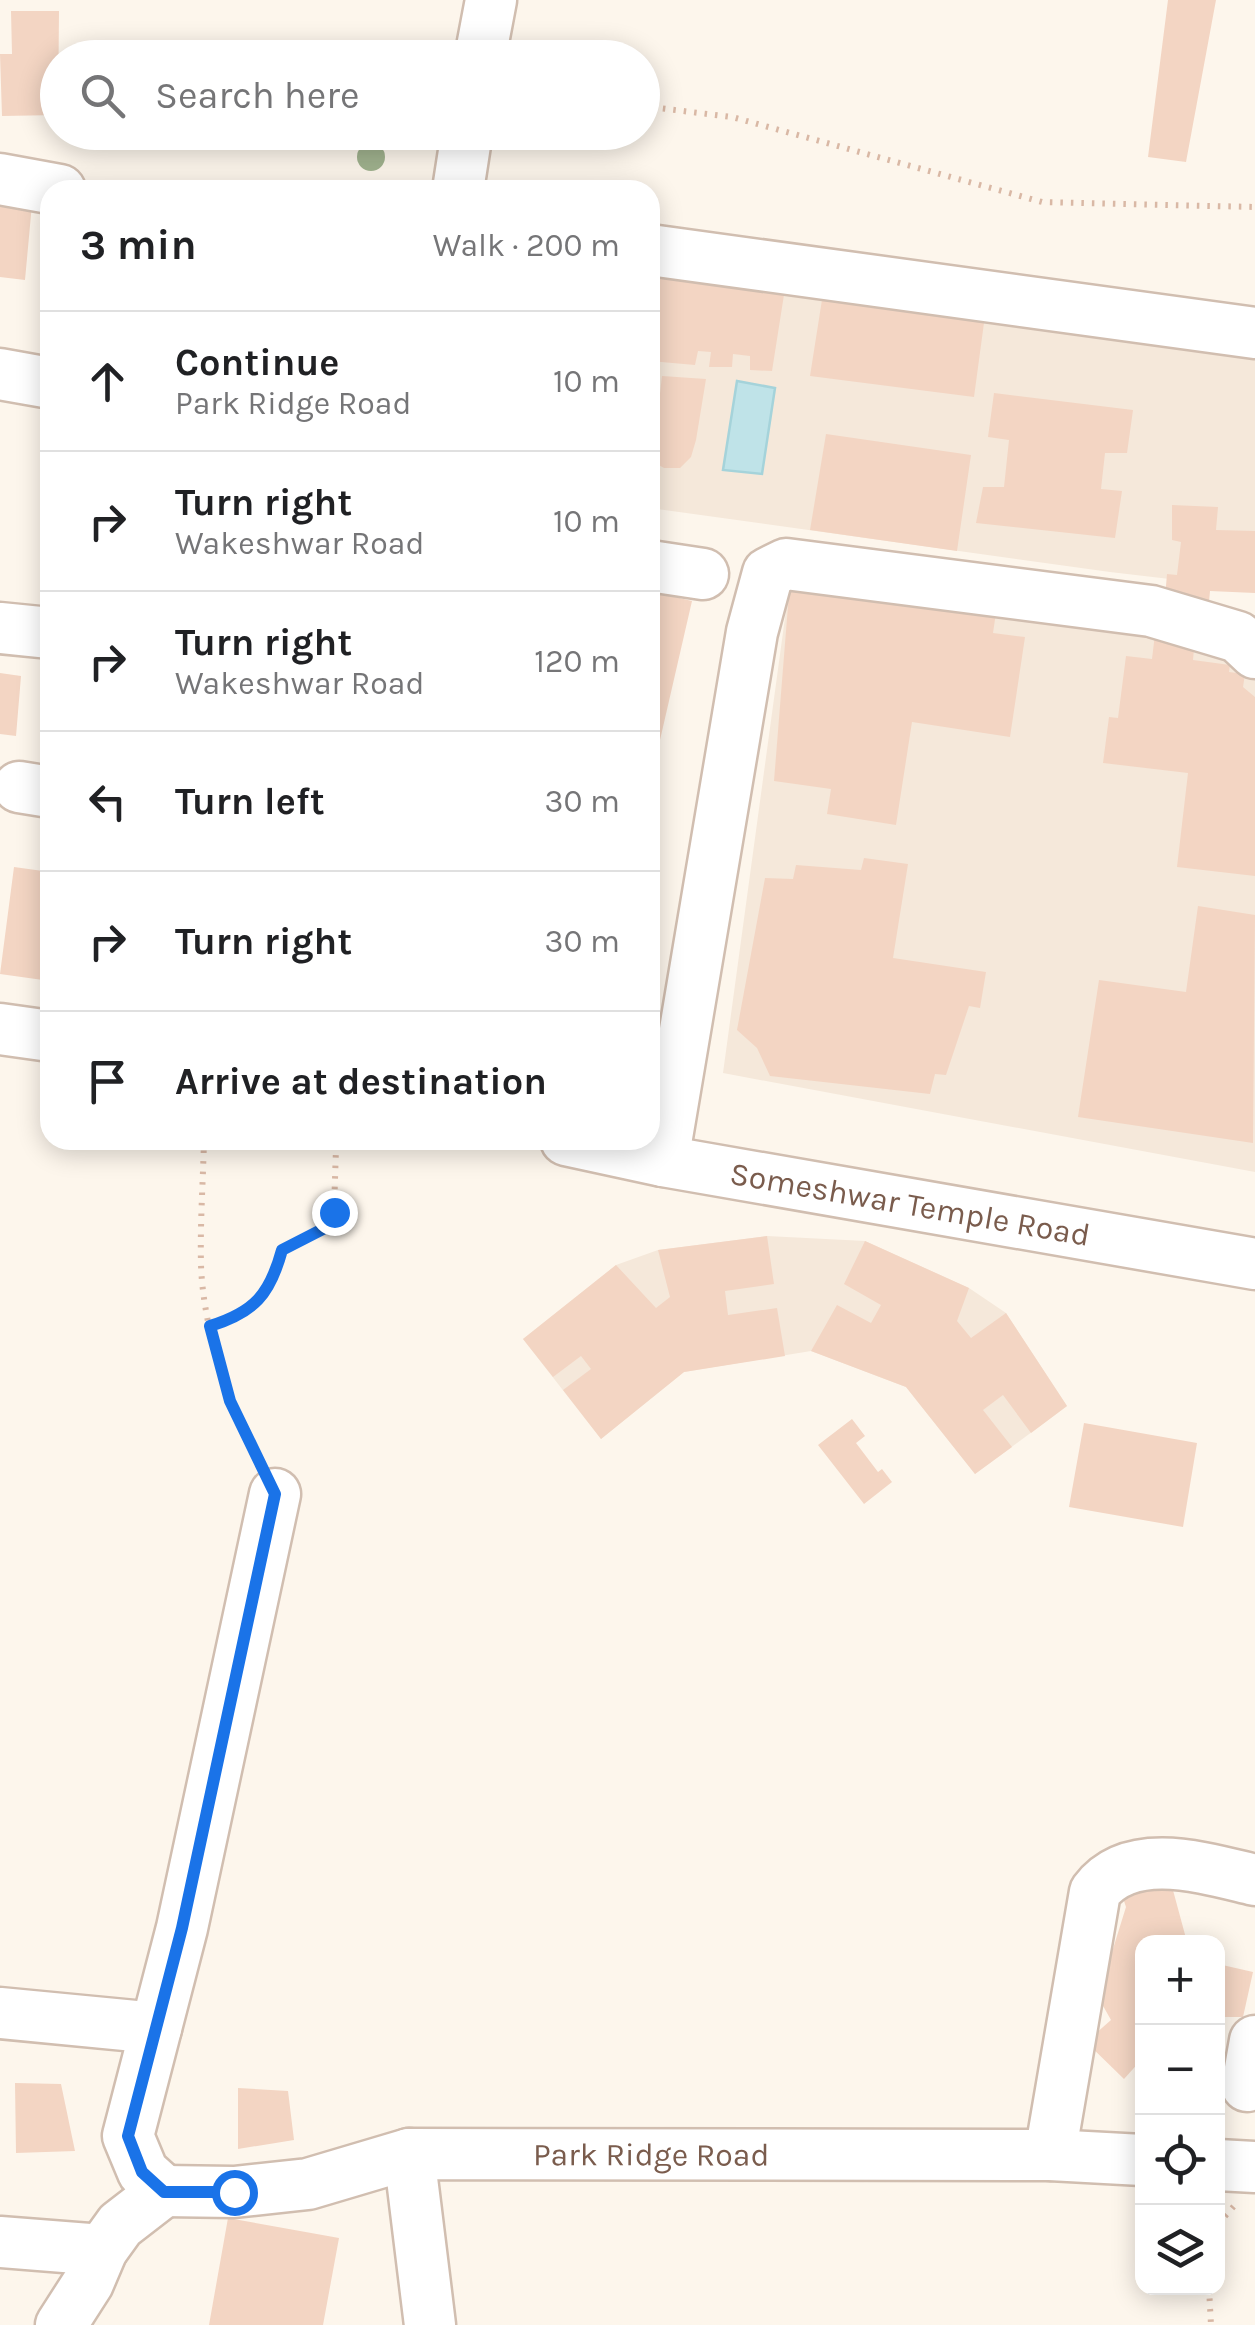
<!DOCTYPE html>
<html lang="en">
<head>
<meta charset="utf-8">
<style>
  :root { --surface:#fff; --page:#f6f6f6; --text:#202124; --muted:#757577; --line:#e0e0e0 }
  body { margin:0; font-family:Karla,sans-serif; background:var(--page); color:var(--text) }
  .controls { position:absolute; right:30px; bottom:30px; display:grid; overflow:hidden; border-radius:20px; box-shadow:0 5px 25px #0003 }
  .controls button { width:90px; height:90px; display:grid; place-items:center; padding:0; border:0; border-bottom:2px solid var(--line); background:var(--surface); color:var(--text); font:50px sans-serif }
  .stop { position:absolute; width:30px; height:30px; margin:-22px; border:8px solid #1a73e8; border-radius:50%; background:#fff }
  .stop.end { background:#1a73e8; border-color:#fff; box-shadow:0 2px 10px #0008 }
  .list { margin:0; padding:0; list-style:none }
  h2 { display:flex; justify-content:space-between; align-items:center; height:130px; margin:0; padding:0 40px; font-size:42px }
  h2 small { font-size:32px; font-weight:400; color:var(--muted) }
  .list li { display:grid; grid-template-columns:65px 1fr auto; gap:30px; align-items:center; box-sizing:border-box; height:140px; padding:0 40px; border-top:2px solid var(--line) }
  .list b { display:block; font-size:38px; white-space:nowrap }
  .list p { margin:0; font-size:32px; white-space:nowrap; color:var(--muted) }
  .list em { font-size:32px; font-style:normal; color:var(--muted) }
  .icon { flex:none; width:55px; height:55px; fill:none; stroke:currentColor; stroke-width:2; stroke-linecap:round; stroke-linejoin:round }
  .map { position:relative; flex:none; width:1255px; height:2325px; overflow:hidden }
  .search { position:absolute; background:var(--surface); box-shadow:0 5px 25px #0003; left:40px; top:40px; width:620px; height:110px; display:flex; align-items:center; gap:25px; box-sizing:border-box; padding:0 35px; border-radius:55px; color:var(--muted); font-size:38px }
  .panel { position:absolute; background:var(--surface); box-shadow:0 5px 25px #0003; left:40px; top:180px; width:620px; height:970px; border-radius:30px }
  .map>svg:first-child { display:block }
</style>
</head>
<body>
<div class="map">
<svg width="1255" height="2325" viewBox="0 0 1255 2325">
  <rect width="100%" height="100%" fill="#fdf6ec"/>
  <!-- residential -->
  <path fill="#f5e8da" d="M650 264 1255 340V589L1110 572 650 508Z
    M790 581 1236 641 1255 672V1172L723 1073Z
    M767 1236 865 1241 969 1288 1006 1313 1067 1406 975 1474 906 1387 811 1351 684 1372 601 1439 523 1339 616 1265 658 1250Z"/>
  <!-- water -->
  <path fill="#bfe3e8" stroke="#a5d3da" stroke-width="2.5" d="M737 381 775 388 762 474 723 470Z"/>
  <!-- building -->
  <path fill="#f3d5c3" d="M1168 0H1216L1186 162 1148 157Z
    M11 11H59L58 115 2 116 0 54H12Z
    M150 43 193 50 192 58H148Z
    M0 197 32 204 25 280 0 277Z
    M47 241H50V284L43 283Z
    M650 264 786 282 772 371 750 370V356L733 354 732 367H709L711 352 698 351 695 365 650 361Z
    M824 287 871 293 869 307 933 314 934 302 986 308 974 397 810 376Z
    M662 376 706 379 696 440 691 457 680 468H664L650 460V419L657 420Z
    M994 393 1133 410 1127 453H1105L1101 489 1122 491 1115 538 976 523 983 487H1004L1009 440 988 437Z
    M826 434 971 455 957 551 810 530Z
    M1172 505 1218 507 1216 530 1255 531V593L1210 591 1208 613 1164 610 1167 574 1177 575 1181 542 1172 540Z
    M790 581 998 599 993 633 1025 637 1010 737 912 722 896 825 827 814 831 789 774 781Z
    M650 591 692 601 657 753 650 752Z
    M1155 634 1195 638 1193 660 1230 665 1229 672 1245 674 1243 687 1255 697V876L1177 867 1188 773 1103 763 1109 717 1118 718 1126 656 1152 659Z
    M0 673 21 676 16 736 0 734Z
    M864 858 908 864 893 958 986 972 980 1008 969 1006 946 1075 935 1074 930 1094 770 1076 757 1048 737 1030 765 878 793 879 796 865 861 870Z
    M14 867 50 872V981L0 974Z
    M1198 906 1255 915 1253 1143 1078 1117 1099 980 1186 992Z
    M650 1017 666 1020 652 1087H650Z
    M767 1236 774 1284 725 1291 728 1315 777 1308 785 1356 684 1372 601 1439 563 1390 591 1369 581 1356 553 1377 523 1339 616 1265 656 1308 670 1297 658 1250Z
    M865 1241 969 1288 957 1321 971 1338 1006 1313 1067 1406 1031 1433 1003 1395 983 1410 1012 1447 975 1474 906 1387 811 1351 837 1305 871 1323 881 1305 844 1284Z
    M852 1419 865 1436 856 1443 878 1472 882 1469 892 1482 864 1504 818 1445Z
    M1084 1423 1197 1443 1183 1527 1069 1507Z
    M1167 1868 1187 1942H1142V2059L1124 2079 1086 2042 1111 2020 1098 1997 1126 1907 1119 1886Z
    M1218 1964 1253 1972 1243 2017H1218Z
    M15 2083 61 2084 75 2151 16 2153Z
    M238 2088 288 2091 294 2140 238 2149Z
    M228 2218 339 2238 323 2325H209Z"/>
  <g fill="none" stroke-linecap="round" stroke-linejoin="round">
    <!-- minor casing -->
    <g stroke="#d1beb0" stroke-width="55">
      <g id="minor">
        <path d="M480 58 491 0"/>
        <path d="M0 179 60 190"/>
        <path d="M458 190 467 132"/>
        <path d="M650 250 1255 333"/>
        <path d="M0 374 50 383"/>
        <path d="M650 566 703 574"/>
        <path d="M0 628 50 633"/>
        <path d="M19 787 50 792"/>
        <path d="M0 1029 50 1036"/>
        <path id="s1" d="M566 1140 663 1161 1255 1264"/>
        <path d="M663 1161 752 632 768 573 786 564 1151 611 1238 637 1255 653"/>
        <path d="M0 2013 156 2028"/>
        <path d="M1247 2086 1255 2041"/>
        <path d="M409 2154 430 2325"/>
        <path d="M1050 2155 1095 1892C1131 1844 1208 1869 1255 1880"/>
        <path d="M1218 2165 1255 2167"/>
        <path id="s2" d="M164 2191 234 2192 308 2184 409 2154 1050 2155 1142 2160"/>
        <path d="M164 2191 143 2172 128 2136 182 1928 275 1494"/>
        <path d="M0 2242 102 2250"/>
        <path d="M61 2325 88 2283 102 2250 120 2225 164 2191"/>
      </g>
    </g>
    <!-- path -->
    <path stroke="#d9b8a5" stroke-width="6" stroke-dasharray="2.5 8" stroke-linecap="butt" d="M642 106 732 117 1042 202 1255 207
      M204 1140C203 1182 200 1224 201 1265 203 1327 228 1405 257 1460
      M210 1325C256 1312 270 1295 283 1250L323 1229 334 1211 336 1148 340 1140
      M1218 2224 1234 2206
      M1209 2288 1211 2325"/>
    <!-- minor -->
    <use href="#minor" stroke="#fff" stroke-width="50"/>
  </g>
  <!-- trees -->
  <circle fill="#a0b28e" cx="371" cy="157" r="14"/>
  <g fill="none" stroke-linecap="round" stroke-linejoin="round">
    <!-- route -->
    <path stroke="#1a73e8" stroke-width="12" d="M234 2192H164L142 2172 128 2136 182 1928 275 1494 230 1401 210 1326C255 1312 270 1294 282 1250L323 1229 334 1212"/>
  </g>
  <g text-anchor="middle" stroke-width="10" stroke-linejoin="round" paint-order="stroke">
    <!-- street labels -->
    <g font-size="32" fill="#7a5c4d" stroke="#fffaf3">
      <text dy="11" stroke="none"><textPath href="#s1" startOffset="350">Someshwar Temple Road</textPath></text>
      <text dy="11" stroke="none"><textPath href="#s2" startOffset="492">Park Ridge Road</textPath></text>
    </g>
  </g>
</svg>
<div class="controls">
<button>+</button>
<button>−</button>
<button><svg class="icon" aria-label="locate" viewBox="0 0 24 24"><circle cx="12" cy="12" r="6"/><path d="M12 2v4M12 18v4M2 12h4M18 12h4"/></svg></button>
<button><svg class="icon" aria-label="layers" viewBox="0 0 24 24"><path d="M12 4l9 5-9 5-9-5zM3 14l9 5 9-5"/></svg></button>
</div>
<div class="stop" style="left:234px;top:2192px"></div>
<div class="stop end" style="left:334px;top:1212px"></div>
<div class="search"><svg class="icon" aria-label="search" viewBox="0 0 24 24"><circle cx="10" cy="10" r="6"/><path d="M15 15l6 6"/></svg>Search here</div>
<section class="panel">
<h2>3 min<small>Walk · 200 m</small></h2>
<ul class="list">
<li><svg class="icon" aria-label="ahead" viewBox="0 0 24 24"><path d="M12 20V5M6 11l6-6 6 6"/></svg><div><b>Continue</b><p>Park Ridge Road</p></div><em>10 m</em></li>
<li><svg class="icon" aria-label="right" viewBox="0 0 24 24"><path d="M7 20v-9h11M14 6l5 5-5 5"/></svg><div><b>Turn right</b><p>Wakeshwar Road</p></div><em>10 m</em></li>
<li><svg class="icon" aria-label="right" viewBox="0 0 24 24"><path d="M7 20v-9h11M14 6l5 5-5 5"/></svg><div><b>Turn right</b><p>Wakeshwar Road</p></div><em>120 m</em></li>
<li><svg class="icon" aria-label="left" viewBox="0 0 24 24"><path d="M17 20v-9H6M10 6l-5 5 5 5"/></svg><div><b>Turn left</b></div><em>30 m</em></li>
<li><svg class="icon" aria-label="right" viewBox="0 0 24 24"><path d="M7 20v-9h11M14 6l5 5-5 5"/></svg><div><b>Turn right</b></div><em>30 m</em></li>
<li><svg class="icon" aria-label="arrive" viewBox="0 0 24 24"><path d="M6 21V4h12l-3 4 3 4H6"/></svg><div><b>Arrive at destination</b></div></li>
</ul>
</section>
</div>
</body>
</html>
